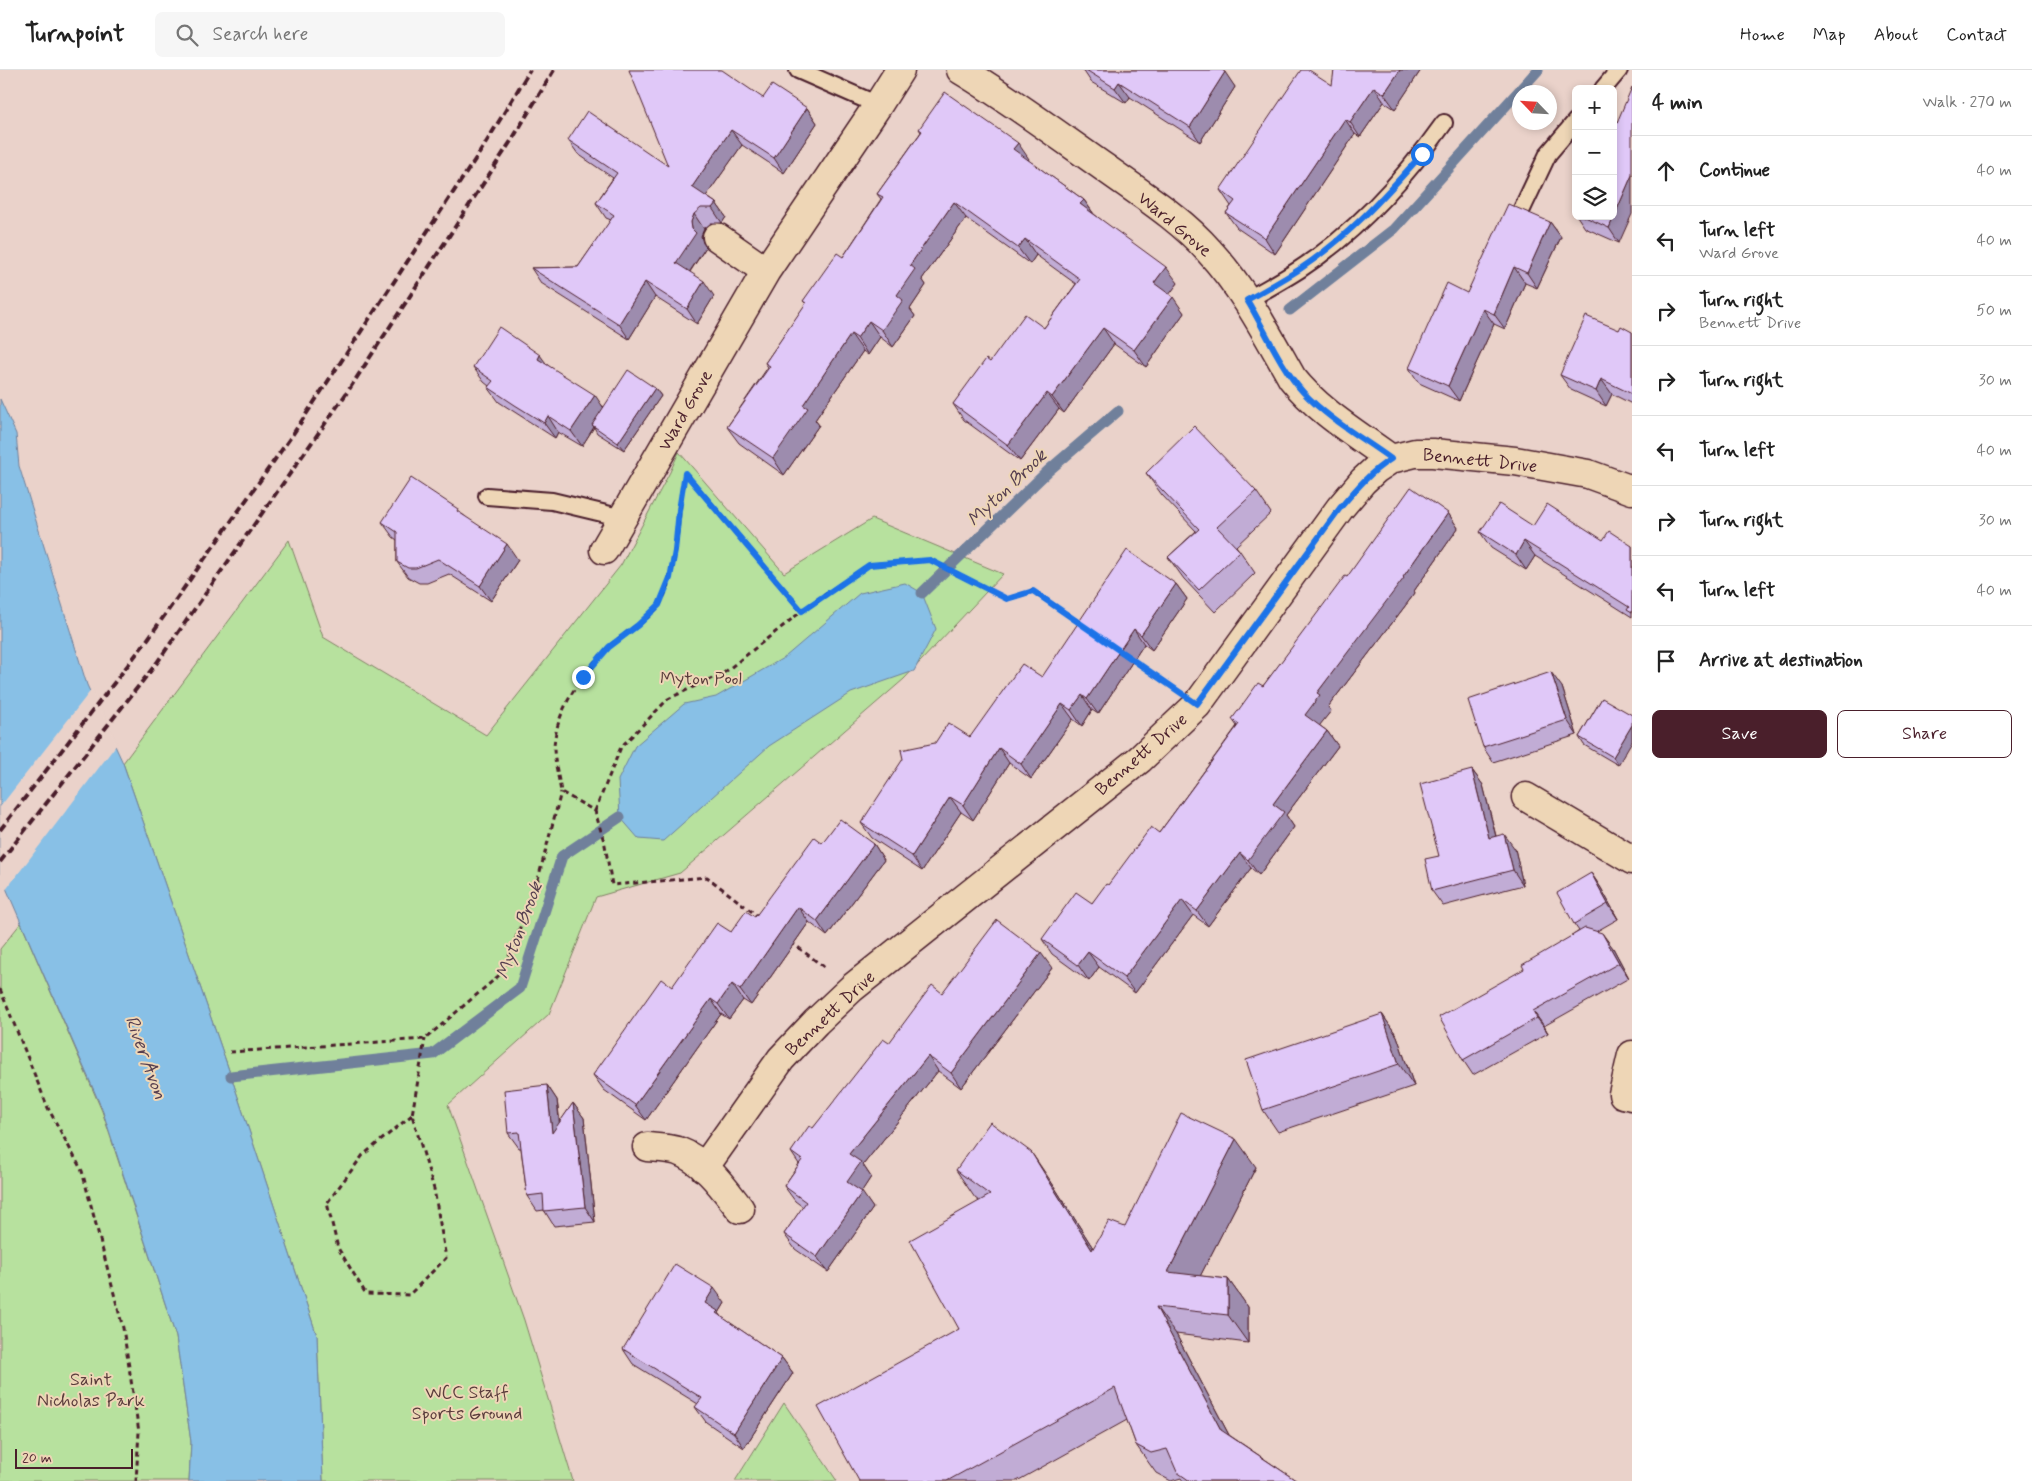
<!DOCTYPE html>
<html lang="en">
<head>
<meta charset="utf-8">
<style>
  :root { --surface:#fff; --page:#f6f6f6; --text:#222; --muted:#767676; --line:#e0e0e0; --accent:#4a1f2b }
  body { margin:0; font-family:Mynerve,sans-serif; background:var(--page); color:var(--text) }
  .controls { position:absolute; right:15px; top:15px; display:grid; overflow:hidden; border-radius:8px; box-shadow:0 2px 8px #0003 }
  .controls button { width:45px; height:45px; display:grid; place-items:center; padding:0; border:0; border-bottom:1px solid var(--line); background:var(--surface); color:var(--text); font:25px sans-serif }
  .compass { position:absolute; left:1512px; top:15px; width:45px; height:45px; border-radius:50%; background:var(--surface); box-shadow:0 2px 8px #0003; rotate:295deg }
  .scale { position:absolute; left:15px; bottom:12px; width:118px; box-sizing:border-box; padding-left:5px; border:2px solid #4a1f2b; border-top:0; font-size:14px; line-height:18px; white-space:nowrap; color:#4a1f2b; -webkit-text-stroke:4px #eed6b6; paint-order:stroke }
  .stop { position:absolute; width:15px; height:15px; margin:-11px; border:4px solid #1a73e8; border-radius:50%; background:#fff }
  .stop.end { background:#1a73e8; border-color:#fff; box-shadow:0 1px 5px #0008 }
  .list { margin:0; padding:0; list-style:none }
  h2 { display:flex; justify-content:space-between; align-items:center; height:65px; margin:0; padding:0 20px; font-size:21px }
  h2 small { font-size:16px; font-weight:400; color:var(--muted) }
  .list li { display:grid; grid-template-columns:32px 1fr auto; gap:15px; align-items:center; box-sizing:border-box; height:70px; padding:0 20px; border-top:1px solid var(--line) }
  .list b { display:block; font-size:19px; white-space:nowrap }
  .list p { margin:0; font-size:16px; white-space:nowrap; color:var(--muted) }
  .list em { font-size:16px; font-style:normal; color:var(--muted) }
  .actions { display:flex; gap:10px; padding:15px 20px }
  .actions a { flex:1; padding:11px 0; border:1px solid var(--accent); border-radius:8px; text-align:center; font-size:18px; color:var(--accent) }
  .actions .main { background:var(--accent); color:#fff }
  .icon { flex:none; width:28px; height:28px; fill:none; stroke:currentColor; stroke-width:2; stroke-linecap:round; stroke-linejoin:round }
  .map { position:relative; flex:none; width:1632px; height:1411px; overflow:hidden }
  header { display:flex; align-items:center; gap:30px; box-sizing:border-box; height:70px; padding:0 25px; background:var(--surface); border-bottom:1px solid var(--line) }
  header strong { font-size:24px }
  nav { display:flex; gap:28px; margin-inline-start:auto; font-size:18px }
  .search { width:350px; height:45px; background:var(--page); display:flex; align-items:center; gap:12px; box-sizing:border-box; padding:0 18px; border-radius:8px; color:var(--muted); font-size:19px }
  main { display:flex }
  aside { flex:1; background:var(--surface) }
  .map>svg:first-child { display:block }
</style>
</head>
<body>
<header>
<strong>Turnpoint</strong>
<div class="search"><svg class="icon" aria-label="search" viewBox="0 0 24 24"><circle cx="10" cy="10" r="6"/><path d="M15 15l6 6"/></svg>Search here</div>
<nav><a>Home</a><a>Map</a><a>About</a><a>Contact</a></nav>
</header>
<main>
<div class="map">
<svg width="1632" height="1411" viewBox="0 0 1632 1411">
  <rect width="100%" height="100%" fill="#ead2ca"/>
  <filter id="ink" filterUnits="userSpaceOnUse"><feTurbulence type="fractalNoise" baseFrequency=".02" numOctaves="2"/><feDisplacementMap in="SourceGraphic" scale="10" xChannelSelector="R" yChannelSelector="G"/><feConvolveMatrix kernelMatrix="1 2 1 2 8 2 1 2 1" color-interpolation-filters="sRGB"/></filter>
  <g filter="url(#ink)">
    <!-- green -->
    <path fill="#b7e19e" stroke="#808064" d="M679 382 784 503 872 449 1003 504 904 609 680 803 596 827 549 944 448 1035 524 1250 573 1411H323L317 1266 231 1006 123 693 289 470 323 567 486 665 621 495 670 402Z
      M21 853 102 1041 176 1267 191 1372 189 1411H0V879Z
      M784 1333 837 1411H735Z"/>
    <!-- water -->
    <path fill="#88c0e6" stroke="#6f809b" d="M0 329 16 364 19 396 87 615 123 693 231 1006 317 1266 323 1411H189L191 1372 176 1267 102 1039 0 804Z
      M905 513 922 523 936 559 914 601 851 623 769 676 663 771 639 769 620 747 618 710 635 676 684 634 716 627 785 587 860 523Z"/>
    <!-- pier -->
    <path fill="#ead2ca" d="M92 619 117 674 5 821 0 810V737Z"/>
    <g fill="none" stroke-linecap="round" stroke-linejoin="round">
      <!-- stream -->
      <path stroke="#6f809b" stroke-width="11" d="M1290 240 1394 159 1538 0
        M922 523 1048 401 1118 341
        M231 1006 433 984 520 918 562 786 620 747"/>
      <!-- service casing -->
      <g stroke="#4a1f2b" stroke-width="20">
        <path id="service" d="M798 0 878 35
          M1603 19 1619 0
          M1522 139 1548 84 1576 51
          M1247 230C1265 220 1283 210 1300 199 1357 162 1405 108 1444 53
          M487 426 552 431 623 448"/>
      </g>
      <!-- minor casing -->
      <g stroke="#4a1f2b" stroke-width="31">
        <path id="minor" d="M961 0C1011 30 1058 65 1105 98 1141 124 1180 148 1209 181 1244 219 1267 264 1292 308 1319 342 1357 364 1391 389
          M717 167 766 201
          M604 480 766 201 878 35 900 0
          M1526 727 1632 790
          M1632 985 1623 1024 1632 1026
          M647 1077C657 1078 668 1078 678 1081 705 1091 723 1117 740 1139
          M704 1098 781 989 816 952 852 918 1140 689 1181 650 1197 635 1340 438 1363 411 1376 399 1391 389 1415 383H1433L1515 391 1588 404 1632 420"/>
      </g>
      <!-- path -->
      <path stroke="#4a1f2b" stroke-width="3" stroke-dasharray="5 4" stroke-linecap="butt" d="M687 405 802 541
        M683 416C677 448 677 510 658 536 645 553 624 563 608 578 583 603 556 639 554 677 554 691 559 708 561 722L595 741 605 775 612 815 707 807 759 847
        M1131 589 1169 615
        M595 741 621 677 668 629 725 602 802 541 869 495 930 490 1007 529 1033 521 1081 554
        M791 872 824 897
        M0 919 48 1038 82 1101 123 1258 139 1362 136 1411
        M230 982 425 969 503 902 537 813 561 722
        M412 1045 363 1085 327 1133 338 1178 366 1224 409 1225 446 1188 434 1119 412 1045 425 969"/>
      <!-- service -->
      <use href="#service" stroke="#eed6b6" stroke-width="16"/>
      <!-- minor -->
      <use href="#minor" stroke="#eed6b6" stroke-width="28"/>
      <!-- rail -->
      <path stroke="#4a1f2b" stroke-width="4" stroke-dasharray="8 4" stroke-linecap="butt" d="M0 760 145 573 293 364 484 76 530 0
        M0 792 156 594 348 321 513 68 554 0"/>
    </g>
    <!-- wall -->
    <path fill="#c1acd5" stroke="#4a1f2b" d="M1083 0H1222L1235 17 1200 72 1130 27 1126 33 1091 12Z
      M1421 0 1395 39 1384 32 1360 67 1355 64 1275 184 1237 158 1226 143 1231 136 1220 120 1332 15Z
      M763 28 807 38 817 53 784 103 742 75 706 126 716 133 726 147 722 153H711L704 159 701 166 703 173 706 177 690 202 714 226 697 254 655 227 629 269 541 213 531 198 578 197 611 150 606 148 596 133 613 108 578 84 568 70 668 96Z
      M919 59 1029 89 1028 90 1084 130 1094 144 1178 213 1169 224 1184 243 1146 297 1114 274 1064 343 1059 339 1020 391 964 350 953 334 990 292 1044 258 1076 214 1036 185 1030 194 966 148 922 209 926 215 910 239 915 246 893 277 880 267 868 285 863 281 815 350 819 355 784 405 739 373 727 357 768 297 765 293 806 234 803 231 843 187 881 129 877 124 921 62Z
      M1577 146H1613L1619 173 1585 158Z
      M1550 152 1561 167 1537 218 1525 213 1505 259 1494 254 1459 331 1419 313 1409 298 1467 223Z
      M1619 260 1632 262V334L1612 324 1606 336 1571 320 1560 305Z
      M547 295 604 337 655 318 661 326 624 380 597 363 594 357 582 376 558 362 555 368 499 332 488 317 489 316 484 312 473 297Z
      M1146 403 1256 421 1271 443 1236 476 1240 481 1255 503 1215 542 1184 509 1168 487 1196 461 1162 425Z
      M1448 443 1458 458 1414 521 1415 523 1328 637 1331 641 1319 655 1327 661 1338 676 1286 745 1294 757 1259 805 1251 798 1208 856 1193 845 1135 923 1099 897 1089 911 1052 884 1042 869 1092 833 1108 815 1159 763 1237 656 1232 649 1263 616 1347 507Z
      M462 444 518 490 491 531 449 504 427 513H419L408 507 397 492V470L393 467 382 452Z
      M1533 456 1632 476V547L1535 486 1526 500 1491 478 1480 462Z
      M1176 514 1187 529 1152 580 1144 574 1098 644 1092 640 1082 656 1073 649 1031 709 1009 693 973 750 961 742 922 801 872 768 861 753 970 667 1042 607Z
      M1562 617 1577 665 1493 692 1483 677Z
      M1602 628 1618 695 1584 675 1579 667Z
      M1472 700 1483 715 1496 766 1515 779 1523 815 1443 836 1432 821 1439 786Z
      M822 773 874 774 884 790 827 866 809 852 751 935 743 930 729 949 721 944 646 1050 604 1020 593 1005 672 917 731 862 755 847Z
      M1591 803 1601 818 1618 849 1597 861 1613 878 1629 908 1544 956 1548 963 1473 1005 1463 990 1524 899 1579 861 1574 854Z
      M1052 898 961 1018 938 1001 863 1095 871 1107 861 1122 873 1138 828 1202 795 1179 784 1164 803 1137 795 1131 784 1116 799 1094 791 1082 813 1058 942 923Z
      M1382 944 1397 966 1414 1016 1278 1062 1263 1040Z
      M547 1015 557 1030 560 1052 573 1033 584 1048 595 1152 554 1156 544 1140 537 1141 527 1126 521 1078H519L508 1063Z
      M1256 1097 1200 1206 1228 1209 1248 1237V1273L1176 1264 1229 1365 1297 1411H1183L1181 1408 1171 1411 1156 1403 1136 1375 1127 1350 1017 1411H859L959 1259 979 1131 975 1128 956 1100 1050 1110 1093 1178 1125 1157Z
      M725 1233 719 1243 723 1248 782 1288 793 1303 744 1378 706 1352 695 1337 698 1334 633 1294 623 1279Z"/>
    <!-- shaded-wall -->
    <path fill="#9d8cae" stroke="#4a1f2b" d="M1400 0H1421L1395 39 1384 24Z
      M1225 2 1235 17 1200 72 1190 57Z
      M1119 12 1130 27 1126 33 1115 18Z
      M1374 17 1384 32 1360 67 1350 52Z
      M807 38 817 53 784 103 774 88Z
      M1345 49 1355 64 1275 184 1265 168Z
      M731 60 742 75 702 132 692 117Z
      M1018 73 1029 89 1025 95 1013 79Z
      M1632 105V144L1619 173 1609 158Z
      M1084 130 1095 146 1080 134Z
      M954 132 966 148 922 209 926 215 910 239 915 246 893 277 882 260 910 195Z
      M716 133 726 147 722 153 712 138Z
      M694 144 704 159 701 166 703 173 706 177 686 207 676 193 692 159 691 152Z
      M1550 152 1561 167 1537 218 1527 203Z
      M1025 169 1036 185 1030 194 1018 178Z
      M1166 197 1178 213 1166 229 1154 213Z
      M1514 197 1525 213 1505 259 1494 244Z
      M704 211 714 226 697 254 687 239Z
      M645 212 655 227 629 269 619 254Z
      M1173 227 1184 243 1146 297 1134 280Z
      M1483 239 1494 254 1459 331 1448 316Z
      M869 251 880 267 868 285 857 268Z
      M1103 258 1114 274 1064 343 1052 327Z
      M851 264 863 281 815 350 819 355 784 405 773 388 803 335Z
      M540 285 551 300 538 289Z
      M1601 309 1612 324 1606 336 1596 321Z
      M655 318 661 326 624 380 618 373Z
      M1047 323 1059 339 1020 391 1008 375Z
      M595 325 605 340 592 355 594 357 582 376 571 361Z
      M548 346 558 362 555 368 544 353Z
      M1448 443 1458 458 1414 521 1415 523 1328 637 1331 641 1316 660 1305 645 1317 623 1403 507Z
      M1524 471 1535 486 1526 500 1516 485Z
      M507 474 518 490 491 531 480 516Z
      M1176 514 1187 529 1152 580 1141 565Z
      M1134 559 1144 574 1098 644 1087 629Z
      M1551 602 1562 617 1577 665 1567 650Z
      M1082 625 1092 640 1082 656 1071 640Z
      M1062 634 1073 649 1031 709 1021 694Z
      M1632 655V671L1618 695 1613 687Z
      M1327 661 1338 676 1286 745 1294 757 1259 805 1248 790 1273 734Z
      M999 678 1009 693 973 750 963 735Z
      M1472 700 1483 715 1500 783 1489 768Z
      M950 727 961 742 922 801 912 786Z
      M1504 764 1515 779 1523 815 1513 800Z
      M874 774 884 790 827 866 817 851Z
      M1240 783 1251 798 1208 856 1197 841Z
      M1591 803 1601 818 1618 849 1608 834Z
      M1182 830 1193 845 1135 923 1124 908Z
      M798 837 809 852 751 935 740 920Z
      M1602 863 1613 878 1629 908 1619 893Z
      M1088 882 1099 897 1089 911 1078 895Z
      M1041 883 1052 898 961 1018 951 1003Z
      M732 914 743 930 729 949 718 934Z
      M711 929 721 944 646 1050 635 1035Z
      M1533 941 1544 956 1548 963 1537 948Z
      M1382 944 1397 966 1414 1016 1399 994Z
      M928 986 938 1001 863 1095 871 1107 858 1127 847 1112 849 1084Z
      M547 1015 557 1030 562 1078 552 1063Z
      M573 1033 584 1048 595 1152 585 1137Z
      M1236 1069 1256 1097 1188 1230 1168 1202Z
      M1031 1082 1050 1110 1112 1208 1092 1180Z
      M862 1122 873 1138 828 1202 817 1187Z
      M1228 1209 1248 1237V1273L1228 1245Z
      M714 1218 725 1233 719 1243 728 1256 705 1233Z
      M1156 1237 1176 1264 1241 1388 1221 1360Z
      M782 1288 793 1303 744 1378 734 1363Z"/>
    <!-- building -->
    <path fill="#e0c8f8" stroke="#4a1f2b" d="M629 0H722L763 28 772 15 807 38 774 88 731 60 692 117 716 133 712 138H701L694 144 691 152 692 159 696 163 676 193 704 211 687 239 645 212 619 254 531 198 578 197 614 145 596 133 617 103 568 70 587 41 668 96Z
      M1086 0H1222L1225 2 1190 57 1119 12 1115 18Z
      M1301 0H1309L1332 15 1334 0H1400L1384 24 1374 17 1350 52 1345 49 1265 168 1226 143 1235 131 1220 120Z
      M1632 17V105L1609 158 1583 146H1613V62Z
      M945 22 1018 73 1013 79 1084 130 1080 134 1166 197 1154 213 1173 227 1134 280 1103 258 1052 327 1047 323 1008 375 953 334 986 289 990 292 1025 244 1044 258 1080 209 1025 169 1018 178 954 132 910 195 915 199 897 225 903 230 882 260 869 251 857 268 851 264 803 335 808 338 773 388 727 357 770 296 765 293 806 233 803 231 837 183 843 187 883 127 877 124 922 61 919 59Z
      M1508 134 1550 152 1527 203 1514 197 1494 244 1483 239 1448 316 1409 298 1447 213 1467 223Z
      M1586 246 1619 260 1621 256 1632 262V324L1601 309 1596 321 1560 305Z
      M499 257 540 285 538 289 595 325 571 361 548 346 544 353 515 335 488 317 493 311 473 297Z
      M628 300 655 318 618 373 592 355Z
      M1194 356 1256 421 1217 457 1240 481 1199 520 1168 487 1199 459 1146 403Z
      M411 408 458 439 457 441 507 474 480 516 438 489 416 498H408L397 492V462L382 452Z
      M1411 417 1448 443 1403 507 1404 508 1317 623 1320 625 1305 645 1327 661 1273 734 1284 742 1248 790 1240 783 1197 841 1182 830 1124 908 1088 882 1078 895 1042 869 1076 822 1092 833 1106 814 1108 815 1151 757 1159 763 1239 654 1232 649 1258 613 1263 616 1345 506 1347 507Z
      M1499 434 1533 456 1547 434 1603 470 1609 461 1632 476V543L1627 540 1629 537 1524 471 1516 485 1480 462Z
      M1127 480 1176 514 1141 565 1134 559 1087 629 1082 625 1071 640 1062 634 1021 694 999 678 963 735 950 727 912 786 861 753 903 689 901 680 935 673 948 653 970 667 1022 594 1042 607Z
      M1551 602 1567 650 1483 677 1468 630Z
      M1602 628 1632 645V655L1613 687 1579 667Z
      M1472 700 1489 768 1504 764 1513 800 1432 821 1425 789 1439 786 1420 714Z
      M840 749 874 774 817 851 798 837 740 920 732 914 718 934 711 929 635 1035 593 1005 661 909 672 917 717 853 731 862 746 841 755 847 814 767 822 773Z
      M1591 803 1608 834 1574 854 1557 823Z
      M997 850 1041 883 951 1003 928 986 849 1084 861 1092 847 1112 862 1122 817 1187 784 1164 806 1132 784 1116 802 1090 791 1082 809 1056 813 1058 883 969 889 973 932 915 942 923Z
      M1585 858 1602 863 1619 893 1533 941 1537 948 1463 990 1439 947 1524 899 1522 895Z
      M1382 944 1399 994 1263 1040 1246 990Z
      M547 1015 552 1063 573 1033 585 1137 544 1141 543 1124 527 1126 519 1062 508 1063 504 1020Z
      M1181 1043 1236 1069 1168 1202 1228 1209V1245L1156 1237 1221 1360 1297 1411H1190L1177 1402 1167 1379 1151 1383 1136 1375 1115 1318 947 1411H859L818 1337 959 1259 910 1170 990 1125 956 1100 990 1052 1031 1082 1092 1180 1109 1151 1125 1157Z
      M675 1194 714 1218 705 1233 718 1241 716 1243 782 1288 734 1363 695 1337 702 1328 623 1279Z"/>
  </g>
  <g fill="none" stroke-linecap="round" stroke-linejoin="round" filter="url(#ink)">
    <!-- route -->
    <path stroke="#1a73e8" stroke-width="6" d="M583 607 609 577 638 555 659 535 670 508 675 481 679 440 685 403 802 541 869 495 930 490 1007 529 1033 521 1197 634 1340 438C1356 419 1370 402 1391 389 1362 368 1327 348 1303 322 1281 298 1264 258 1247 230 1265 220 1283 210 1300 199 1347 168 1385 126 1422 84"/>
  </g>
  <g text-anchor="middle" stroke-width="4" stroke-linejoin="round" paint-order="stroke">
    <!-- street labels -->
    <g font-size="18" fill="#4a1f2b" stroke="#eed6b6">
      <text transform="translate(1175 154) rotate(40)" y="6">Ward Grove</text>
      <text transform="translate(685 340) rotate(-60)" y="6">Ward Grove</text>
      <text transform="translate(1480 390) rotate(6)" y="6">Bennett Drive</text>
      <text transform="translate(1141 684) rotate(-41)" y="6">Bennett Drive</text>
      <text transform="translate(830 943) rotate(-43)" y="6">Bennett Drive</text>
    </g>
    <!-- park labels -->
    <g font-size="18" fill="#5a3c3c" stroke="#eed6b6">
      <text x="701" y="614">Myton Pool</text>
      <text x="91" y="1315">Saint<tspan x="91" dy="21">Nicholas Park</tspan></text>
      <text x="467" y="1328">WCC Staff<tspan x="467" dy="21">Sports Ground</tspan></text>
    </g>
    <!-- water labels -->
    <g font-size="19" font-style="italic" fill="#563f50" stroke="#eed6b6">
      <text transform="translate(1006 417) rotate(-44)" y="7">Myton Brook</text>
      <text transform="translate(518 860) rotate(-70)" y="7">Myton Brook</text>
      <text transform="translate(147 987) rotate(70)" y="7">River Avon</text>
    </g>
  </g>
</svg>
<div class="controls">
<button>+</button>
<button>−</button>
<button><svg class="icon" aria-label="layers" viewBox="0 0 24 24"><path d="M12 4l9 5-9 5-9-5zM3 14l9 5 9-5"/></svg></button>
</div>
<svg class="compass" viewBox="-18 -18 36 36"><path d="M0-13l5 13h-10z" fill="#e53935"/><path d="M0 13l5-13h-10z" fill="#767676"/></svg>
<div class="scale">20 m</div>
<div class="stop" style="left:1422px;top:84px"></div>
<div class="stop end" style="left:583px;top:607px"></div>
</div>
<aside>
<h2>4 min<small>Walk · 270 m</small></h2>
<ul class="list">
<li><svg class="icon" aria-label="ahead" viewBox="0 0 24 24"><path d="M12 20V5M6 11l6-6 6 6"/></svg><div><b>Continue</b></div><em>40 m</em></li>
<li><svg class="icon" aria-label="left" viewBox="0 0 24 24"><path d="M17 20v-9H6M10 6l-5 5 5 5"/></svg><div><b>Turn left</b><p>Ward Grove</p></div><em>40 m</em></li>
<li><svg class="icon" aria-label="right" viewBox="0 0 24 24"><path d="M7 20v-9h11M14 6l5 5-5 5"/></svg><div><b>Turn right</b><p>Bennett Drive</p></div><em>50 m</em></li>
<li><svg class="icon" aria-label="right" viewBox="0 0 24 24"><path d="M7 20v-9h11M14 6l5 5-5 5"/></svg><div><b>Turn right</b></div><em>30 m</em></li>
<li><svg class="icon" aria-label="left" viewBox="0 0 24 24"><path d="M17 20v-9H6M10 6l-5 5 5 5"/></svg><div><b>Turn left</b></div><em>40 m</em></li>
<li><svg class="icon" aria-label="right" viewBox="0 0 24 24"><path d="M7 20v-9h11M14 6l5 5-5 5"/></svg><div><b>Turn right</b></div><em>30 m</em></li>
<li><svg class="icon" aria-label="left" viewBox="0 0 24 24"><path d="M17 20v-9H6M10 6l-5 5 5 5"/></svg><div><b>Turn left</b></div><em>40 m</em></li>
<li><svg class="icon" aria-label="arrive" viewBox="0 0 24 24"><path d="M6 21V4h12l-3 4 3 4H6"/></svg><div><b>Arrive at destination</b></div></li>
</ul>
<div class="actions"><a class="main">Save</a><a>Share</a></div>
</aside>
</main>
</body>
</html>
